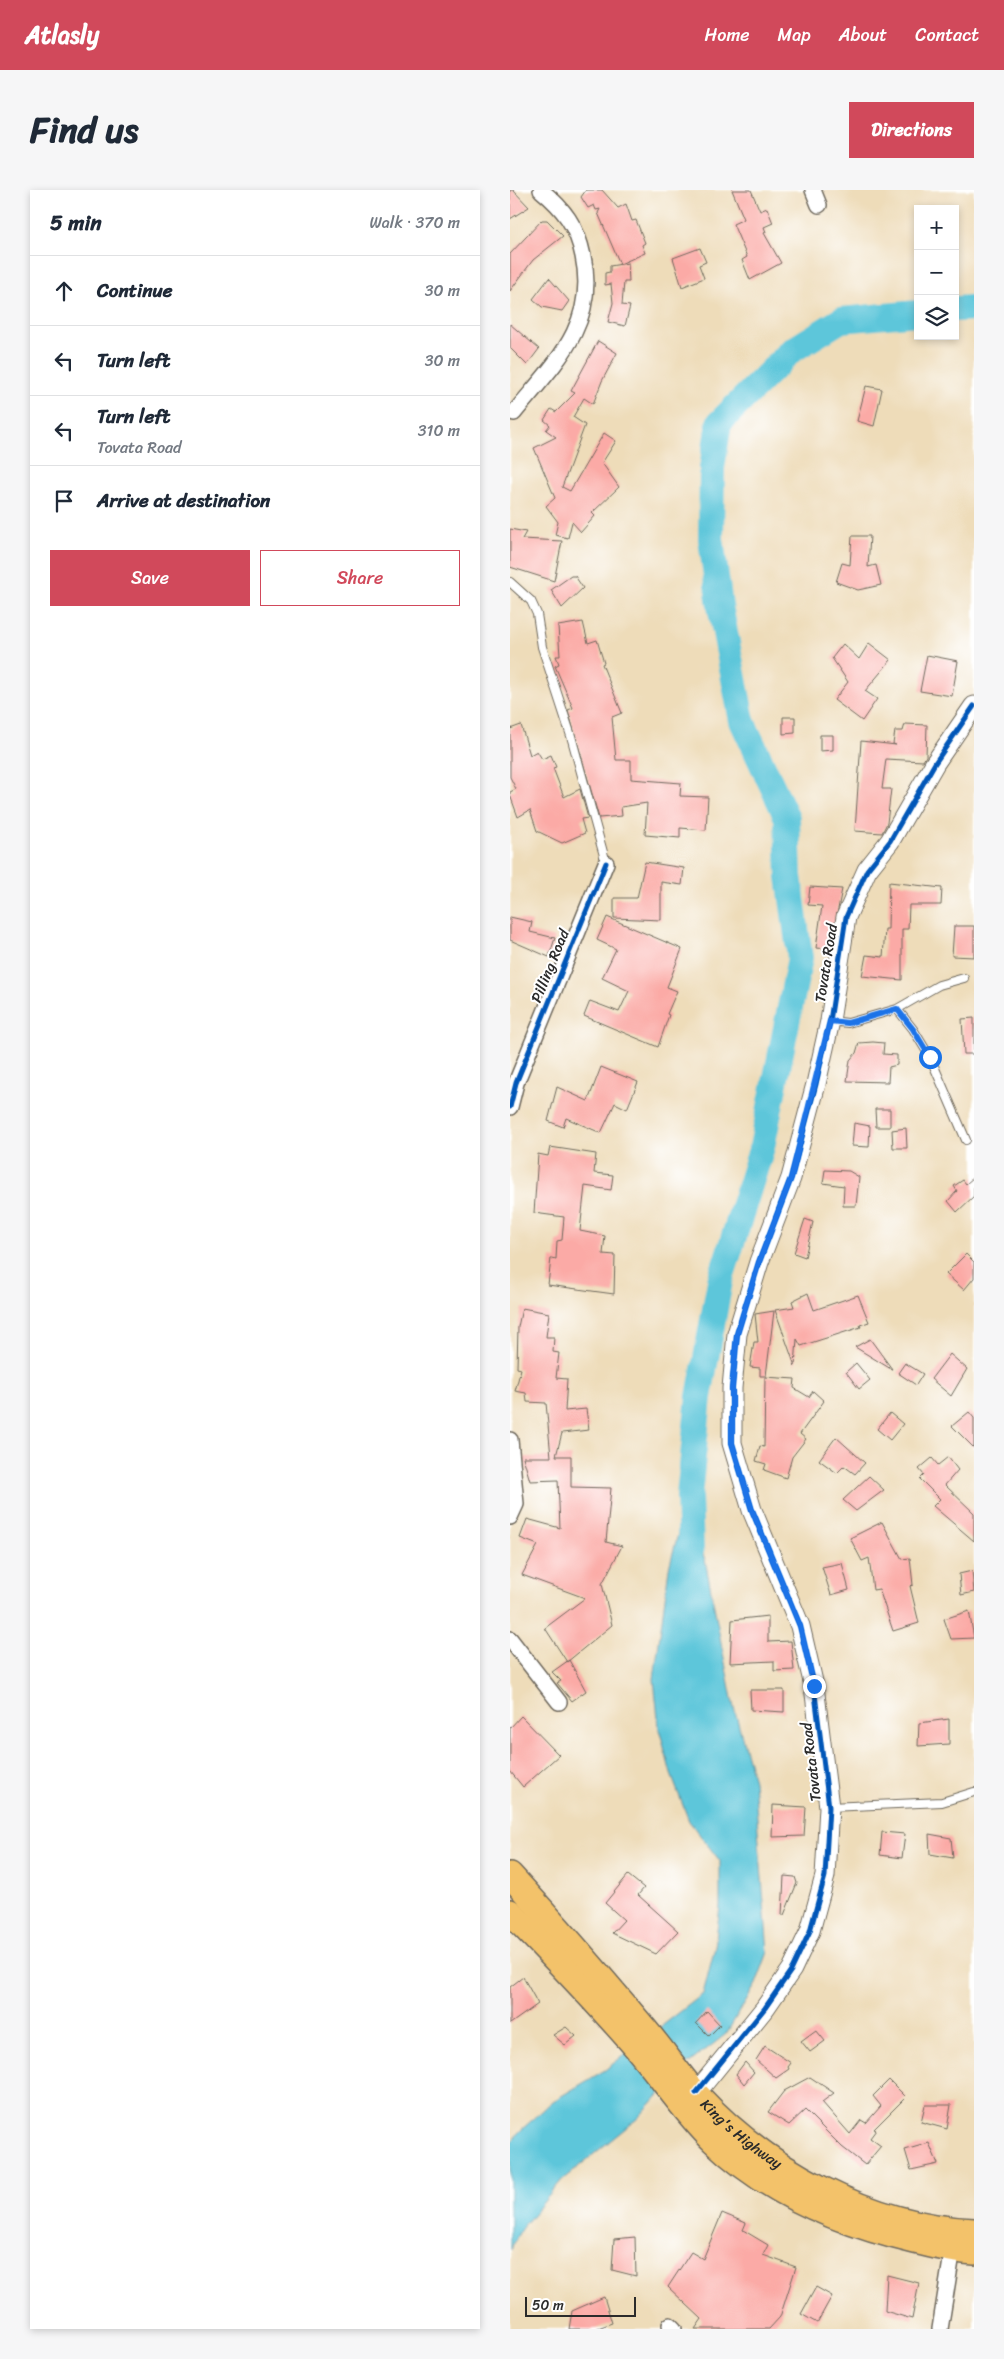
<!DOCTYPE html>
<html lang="en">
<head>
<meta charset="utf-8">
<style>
  :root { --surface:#fff; --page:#f6f6f7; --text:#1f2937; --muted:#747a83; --line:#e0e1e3; --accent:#d1495b }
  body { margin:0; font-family:Sriracha,sans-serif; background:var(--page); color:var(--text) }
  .controls { position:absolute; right:15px; top:15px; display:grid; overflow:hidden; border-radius:0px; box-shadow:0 2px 8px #0003 }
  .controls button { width:45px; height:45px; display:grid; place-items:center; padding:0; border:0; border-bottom:1px solid var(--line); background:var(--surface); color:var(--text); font:25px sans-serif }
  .scale { position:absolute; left:15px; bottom:12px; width:111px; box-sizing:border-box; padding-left:5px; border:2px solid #2b2b2b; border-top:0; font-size:14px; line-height:18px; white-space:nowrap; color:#2b2b2b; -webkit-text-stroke:4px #fff; paint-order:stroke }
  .stop { position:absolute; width:15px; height:15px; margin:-11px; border:4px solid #1a73e8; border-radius:50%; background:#fff }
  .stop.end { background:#1a73e8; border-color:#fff; box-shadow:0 1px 5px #0008 }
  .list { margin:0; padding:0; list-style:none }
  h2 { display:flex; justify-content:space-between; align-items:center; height:65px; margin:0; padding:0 20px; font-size:21px }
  h2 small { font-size:16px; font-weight:400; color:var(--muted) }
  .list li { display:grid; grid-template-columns:32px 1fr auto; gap:15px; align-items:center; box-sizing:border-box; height:70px; padding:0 20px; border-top:1px solid var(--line) }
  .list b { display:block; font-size:19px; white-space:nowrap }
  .list p { margin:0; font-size:16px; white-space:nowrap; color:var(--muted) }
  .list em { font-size:16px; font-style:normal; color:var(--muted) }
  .actions { display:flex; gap:10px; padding:15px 20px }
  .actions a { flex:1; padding:11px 0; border:1px solid var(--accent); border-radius:0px; text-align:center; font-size:18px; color:var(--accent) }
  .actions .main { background:var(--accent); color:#fff }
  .icon { flex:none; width:28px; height:28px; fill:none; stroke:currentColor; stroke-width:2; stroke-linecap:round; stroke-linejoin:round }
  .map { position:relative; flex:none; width:464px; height:2139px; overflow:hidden; border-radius:0px }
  header { display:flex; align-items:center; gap:30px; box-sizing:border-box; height:70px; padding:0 25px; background:var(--accent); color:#fff }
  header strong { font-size:24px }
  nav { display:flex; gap:28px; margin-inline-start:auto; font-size:18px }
  .intro { display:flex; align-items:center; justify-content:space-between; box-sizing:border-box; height:120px; padding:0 30px }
  h1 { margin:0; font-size:35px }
  .button { padding:12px 22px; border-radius:0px; background:var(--accent); color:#fff; font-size:18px; font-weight:700 }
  main { display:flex; gap:30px; padding:0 30px }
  aside { flex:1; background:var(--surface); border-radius:0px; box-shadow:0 2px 8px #0003 }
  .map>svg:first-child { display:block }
</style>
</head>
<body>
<header>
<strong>Atlasly</strong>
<nav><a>Home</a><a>Map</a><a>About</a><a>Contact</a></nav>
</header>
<div class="intro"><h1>Find us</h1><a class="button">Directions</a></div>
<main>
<aside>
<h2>5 min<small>Walk · 370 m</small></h2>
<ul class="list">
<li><svg class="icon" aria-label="ahead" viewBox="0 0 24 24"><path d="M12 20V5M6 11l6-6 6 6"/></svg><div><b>Continue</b></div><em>30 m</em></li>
<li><svg class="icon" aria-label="left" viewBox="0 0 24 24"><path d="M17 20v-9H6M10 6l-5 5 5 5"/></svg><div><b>Turn left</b></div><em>30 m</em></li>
<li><svg class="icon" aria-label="left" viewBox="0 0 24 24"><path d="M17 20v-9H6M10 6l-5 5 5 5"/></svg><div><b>Turn left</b><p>Tovata Road</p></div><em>310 m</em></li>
<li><svg class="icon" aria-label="arrive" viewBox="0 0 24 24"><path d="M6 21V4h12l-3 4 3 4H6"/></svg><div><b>Arrive at destination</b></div></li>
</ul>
<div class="actions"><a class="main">Save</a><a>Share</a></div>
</aside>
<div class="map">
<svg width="464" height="2139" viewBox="0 0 464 2139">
  <rect width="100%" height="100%" fill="#fff"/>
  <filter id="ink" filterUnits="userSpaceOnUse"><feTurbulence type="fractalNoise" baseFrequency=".02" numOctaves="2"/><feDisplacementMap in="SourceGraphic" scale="10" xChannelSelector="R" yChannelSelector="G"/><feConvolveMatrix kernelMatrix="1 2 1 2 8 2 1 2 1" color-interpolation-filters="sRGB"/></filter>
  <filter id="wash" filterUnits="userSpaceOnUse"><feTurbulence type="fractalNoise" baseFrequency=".0096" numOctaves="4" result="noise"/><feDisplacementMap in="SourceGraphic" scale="20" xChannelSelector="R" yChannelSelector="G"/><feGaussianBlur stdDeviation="1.12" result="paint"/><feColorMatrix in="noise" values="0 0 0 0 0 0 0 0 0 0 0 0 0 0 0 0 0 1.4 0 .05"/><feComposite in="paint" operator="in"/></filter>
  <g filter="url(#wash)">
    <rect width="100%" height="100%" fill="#eedcb9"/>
    <!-- water -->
    <path fill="#5dc6da" stroke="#447882" d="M176 1313 195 1370 223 1514 244 1591 258 1762 246 1794 216 1844 174 1877 128 1928 52 1990 11 2039 0 2060V1954L9 1942 43 1911 95 1880 193 1804 205 1757 210 1716V1671L179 1631 161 1584 149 1538 144 1489 159 1378Z"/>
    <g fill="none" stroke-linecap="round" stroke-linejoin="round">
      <!-- river -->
      <path stroke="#5dc6da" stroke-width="26" d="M445 119 464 118
        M181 1360 179 1306 189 1207 210 1091 252 957 290 768 279 686 277 628 232 531 210 416 201 349 202 278 209 233 281 161 331 130 408 123"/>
    </g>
    <g id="blocks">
      <!-- building -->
      <path fill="#fbaaa6" d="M0 0H3L19 17 0 29Z
        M76 0H92L108 18 116 14 122 31 126 30 135 53 132 55 135 63 110 74 88 23 90 19 86 20 84 15 78 18 71 7Z
        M222 0H241L250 21 257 18 263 33 254 37 256 42 254 43 271 73 240 90 232 70 237 67 223 34 234 29Z
        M32 30H37L53 46 23 70 0 101V64Z
        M190 58 196 72 189 75 194 88 172 97 163 68Z
        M118 73 119 92H114L112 115 120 116 115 136 98 132 103 113 101 94 95 95V83L100 82V76Z
        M39 88 59 111 52 121 32 117 23 109Z
        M0 134 29 159 17 175 0 158Z
        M88 151 107 163 92 191 83 214 74 208 63 227 75 235 52 297 60 301 94 243 106 251 92 273 109 297 82 323 85 326 71 342 62 332 58 348 45 345 48 332 36 316 45 308 24 258 46 247 36 240 40 235 34 230 41 219 46 222 65 203 61 201Z
        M356 196 372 199 364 236 347 231Z
        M0 339 16 342 12 349 52 351 44 391 0 377Z
        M342 346H360L358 377 366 375 371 395 348 400 326 392 332 373 340 375Z
        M61 386H65L73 398 52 418 41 400Z
        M73 432 78 453 87 450 94 473 92 474 112 523 102 527 106 570H121V589L171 593 170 606 198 607 196 640 170 638V648L135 645 137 613 111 617 112 626 89 628 58 520 63 518 45 476 49 474 46 466H50L48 436Z
        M359 453 381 470 355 501 367 509 352 531 324 510 338 492 322 468 333 454 349 469Z
        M417 465 448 471 442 506 410 501Z
        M273 527H285V543L273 544Z
        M395 534 417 535 416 566 413 571 376 569 372 599H381L377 633 372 643 345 641 351 551 386 555 383 554 385 541H393Z
        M11 535 20 565 27 561 32 569 41 565 46 577 43 578 54 607 70 599 78 628 71 629 75 643 52 653 27 641 20 620 8 627 0 605V602L6 599 0 587V539Z
        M310 545H323V560L310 561Z
        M135 672 174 678 172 695 151 692V730L104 728V708H127Z
        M379 692 432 698 431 715H399L398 739H392V790L352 786 356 765 373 767 375 739H378Z
        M300 697 332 699 320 759 306 758 312 716 298 715Z
        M0 727 22 732 20 742 45 748 39 767 0 750Z
        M97 727 172 759 157 797 167 801 157 824 159 825 148 857 74 826 80 811 109 822 119 801 92 788 106 759 87 750Z
        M444 736H464V767L442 766Z
        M464 828V864H454L452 829Z
        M363 852 374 853 373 864 387 865V875L379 877 378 892 337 891 340 870 346 863 349 853Z
        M91 877 128 892 117 919 105 913 91 943 56 928 53 937 38 931 47 897 78 911Z
        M365 919H380V937H366Z
        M344 933 360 936 359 957 342 956Z
        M396 938 397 958H383L382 940Z
        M40 957 86 964 84 983 103 985 101 1000 75 996 70 1041 95 1046 93 1064 105 1065 104 1104 38 1095 41 1068 46 1069 47 1051 52 1050 54 1027 24 1023 28 964 38 966Z
        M315 980 339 981 349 987 346 1016H333L334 996 313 993Z
        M464 987V1006L447 1022 438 1011 447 1001 444 996 453 990 456 994Z
        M295 1029 303 1032 295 1067 284 1063Z
        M456 1064 464 1072V1088L454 1100 436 1084Z
        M298 1103 304 1120 348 1105 359 1132 350 1135 351 1137 291 1156 287 1149 285 1176 265 1120 284 1117 282 1111Z
        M12 1118 39 1123 36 1147H44L43 1162 49 1163 46 1188 57 1189 55 1221 76 1219 79 1240 52 1243 46 1266H61V1297L101 1298 96 1352 112 1356 92 1394 102 1435 57 1472 35 1438 75 1408 12 1385 28 1355 10 1348 17 1329 50 1338 48 1290 20 1291 13 1267H41L36 1213 17 1212 16 1203 5 1201 11 1179 7 1178 8 1137Z
        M264 1121 256 1186H250V1178L240 1177 244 1152H248L245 1124Z
        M360 1149 382 1179H381L345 1157Z
        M440 1164 457 1179 441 1206 421 1189Z
        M346 1173 360 1190 349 1199 336 1182Z
        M395 1173 413 1184 406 1195 388 1183Z
        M255 1187 285 1189 284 1198 299 1207 303 1201 314 1211 290 1244 296 1249 282 1267 276 1288 254 1280 256 1274 246 1271 250 1256 254 1257Z
        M459 1222 464 1228V1258L442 1236Z
        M380 1223 393 1234 380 1250 367 1239Z
        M326 1247 355 1273 345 1284 334 1276 327 1283 309 1270Z
        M438 1267 448 1280 435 1295 464 1323V1351L423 1316 430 1309 410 1289 414 1285 409 1279 422 1268 428 1275Z
        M359 1286 374 1300 346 1321 333 1310Z
        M372 1332 392 1369 400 1368 403 1395 400 1396 409 1433 383 1441 369 1399 363 1400 359 1368 352 1371 340 1348Z
        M332 1373 339 1400 321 1405 312 1377Z
        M462 1381 464 1402 451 1405 449 1384Z
        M459 1421 464 1448 441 1449 434 1429Z
        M258 1426V1452L281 1451 284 1480 264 1481V1471L220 1473 222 1430Z
        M59 1470 76 1501 62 1511 47 1493 51 1491 42 1482Z
        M240 1500H274V1522L241 1520Z
        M11 1526 49 1565 13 1597 0 1581V1538Z
        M439 1529V1554L408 1556 409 1533Z
        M263 1615 296 1617 294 1646 262 1647Z
        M372 1642 395 1644 392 1668 370 1665Z
        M419 1644 441 1648 443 1668 420 1664Z
        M118 1685 134 1698 128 1705 168 1741 146 1764 102 1743 114 1730 95 1713Z
        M274 1686 285 1687 287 1693 274 1725H272Z
        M13 1787 28 1814 0 1834V1797Z
        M197 1821 210 1835 199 1846 186 1833Z
        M56 1837 66 1846 55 1855 43 1845Z
        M306 1840 315 1851 300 1862 291 1851Z
        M255 1856 281 1873 278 1877 279 1879 266 1888 246 1870Z
        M235 1872 244 1882 234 1894 226 1884Z
        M300 1887 324 1903 312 1912 340 1944 351 1930 356 1933 371 1916 363 1906 379 1890 396 1907 364 1939 366 1940 360 1948 371 1956 355 1975 332 1957 295 1920 279 1935 258 1922 274 1901Z
        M415 1915H441L437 1939 411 1932Z
        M419 1953 428 1974 401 1980 395 1960Z
        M212 2023 236 2033 233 2040 258 2055 253 2065 286 2077 270 2127 259 2139H185L192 2129 158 2097 181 2062 193 2069Z
        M125 2047 126 2086 102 2080 104 2049Z
        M377 2085 409 2093 402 2129 375 2121Z
        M306 2097 322 2106 307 2133 291 2124Z
        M94 2107 102 2133 85 2139H59L62 2121Z"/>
    </g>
  </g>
  <g filter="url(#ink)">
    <use href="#blocks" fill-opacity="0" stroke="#6f695d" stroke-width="1"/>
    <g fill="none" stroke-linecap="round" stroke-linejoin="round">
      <!-- service casing -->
      <g stroke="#6f695d" stroke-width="10">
        <path id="service" d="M0 392 21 411 27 424 32 457 61 546 96 673
          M387 819 429 795 454 788
          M320 831 338 833 387 819 403 839 420 867 456 950
          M319 1617 432 1612 464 1602"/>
      </g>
      <!-- minor casing -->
      <g stroke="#6f695d" stroke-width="18">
        <path id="minor" d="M303 0 309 15
          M4 223C44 174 88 135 73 66 67 36 54 19 31 0
          M0 917 6 893 96 673
          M0 1250 6 1314 0 1327
          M0 1449 49 1512
          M160 2135 164 2139
          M430 2139 444 2052"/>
      </g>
      <!-- tertiary casing -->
      <g stroke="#6f695d" stroke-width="21">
        <path id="tertiary" d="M186 1903 255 1818 282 1779 300 1741 315 1686 319 1617 304 1496 290 1436 242 1320 222 1253V1198L227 1144 249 1072 281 988 306 894 320 831 336 727 357 680 380 651 425 573 464 516"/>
      </g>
      <!-- trunk casing -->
      <g stroke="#6f695d" stroke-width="28">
        <g id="trunk">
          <path id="s1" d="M0 1685C45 1734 89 1785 132 1836 151 1858 167 1882 186 1904 256 1980 360 2036 464 2041"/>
          <path d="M0 1722C41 1764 81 1806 119 1849 149 1882 172 1920 204 1951 259 2004 332 2034 405 2051 425 2056 443 2061 464 2062"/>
        </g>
      </g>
      <!-- service -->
      <use href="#service" stroke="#fff" stroke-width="8"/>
      <!-- minor -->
      <use href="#minor" stroke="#fff" stroke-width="15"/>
      <!-- tertiary -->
      <use href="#tertiary" stroke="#fff" stroke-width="19"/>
      <!-- trunk -->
      <use href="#trunk" stroke="#f3c26a" stroke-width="25"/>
      <!-- cycleway casing -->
      <g stroke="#fff" stroke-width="8">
        <path id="cycleway" d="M0 917 6 893 96 673
          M186 1903 255 1818 282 1779 300 1741 315 1686 319 1617 304 1496 290 1436 242 1320 222 1253V1198L227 1144 249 1072 281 988 306 894 320 831 336 727 357 680 380 651 425 573 464 516"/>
      </g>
      <!-- cycleway -->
      <use href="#cycleway" stroke="#0057b8" stroke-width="5"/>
    </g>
  </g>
  <g fill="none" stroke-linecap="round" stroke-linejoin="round" filter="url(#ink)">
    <!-- route -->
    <path stroke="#1a73e8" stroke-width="6" d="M304 1496 290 1436 242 1320 222 1253V1198L227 1144 249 1072 281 988 320 831 338 833 387 819 403 839 420 867"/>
  </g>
  <g text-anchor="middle" stroke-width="4" stroke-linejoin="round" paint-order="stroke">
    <!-- street labels -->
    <g font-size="15" fill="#2b2b2b" stroke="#fff">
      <text transform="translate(316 773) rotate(-81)" y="5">Tovata Road</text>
      <text transform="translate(40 776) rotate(-68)" y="5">Pilling Road</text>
      <text transform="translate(301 1572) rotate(-97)" y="5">Tovata Road</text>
      <text dy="5" stroke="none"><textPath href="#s1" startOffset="348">King's Highway</textPath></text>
    </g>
  </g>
</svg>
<div class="controls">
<button>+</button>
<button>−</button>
<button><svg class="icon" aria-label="layers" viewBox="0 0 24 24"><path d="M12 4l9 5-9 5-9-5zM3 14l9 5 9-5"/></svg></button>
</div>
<div class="scale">50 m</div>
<div class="stop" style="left:420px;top:867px"></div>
<div class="stop end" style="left:304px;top:1496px"></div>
</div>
</main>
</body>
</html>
